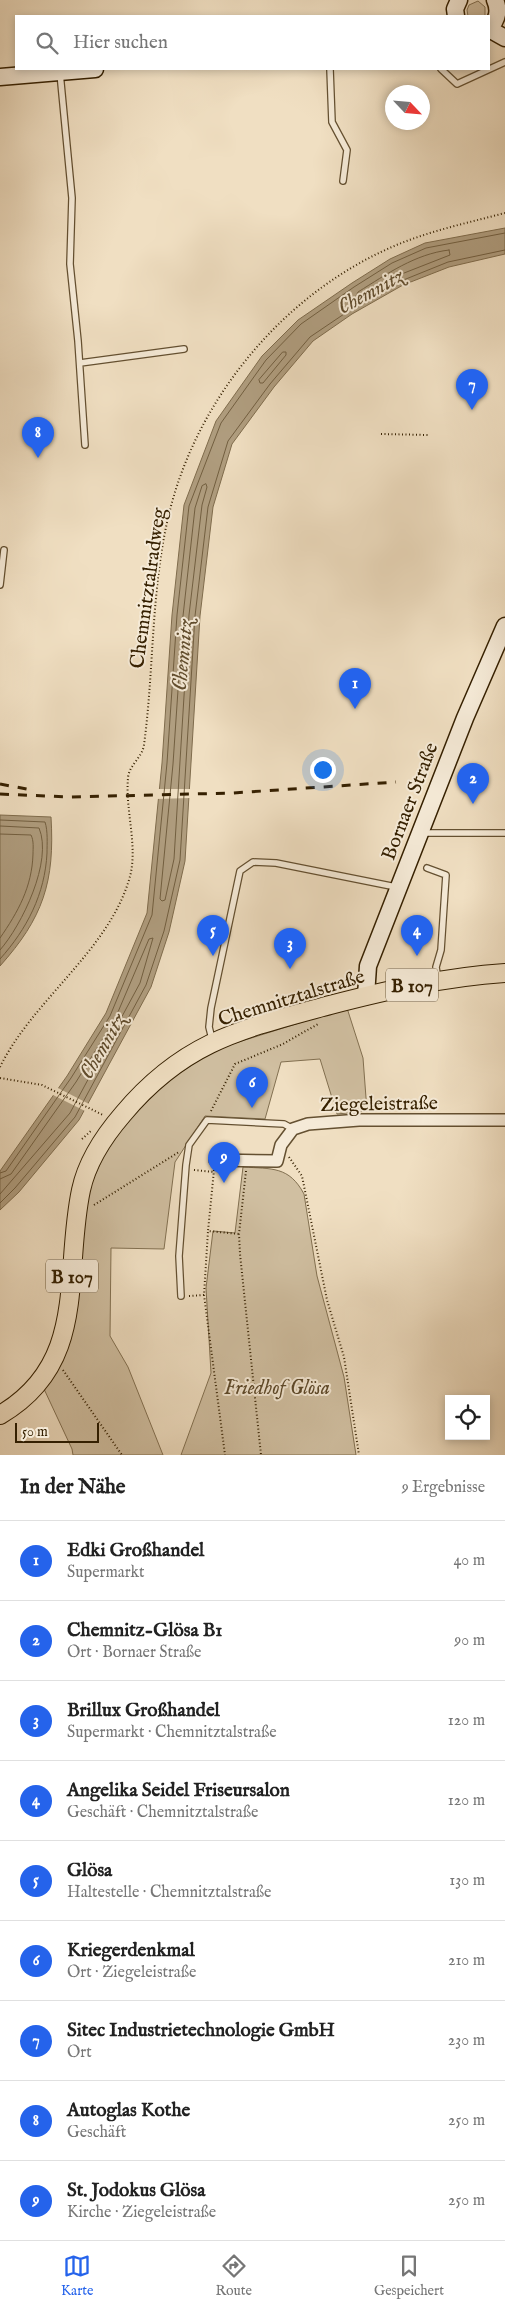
<!DOCTYPE html>
<html lang="de">
<head>
<meta charset="utf-8">
<style>
  :root { --surface:#fff; --page:#f2f2f2; --text:#222; --muted:#767676; --line:#e0e0e0; --accent:#2563eb }
  body { margin:0; font-family:"IM FELL English",serif; background:var(--page); color:var(--text) }
  .controls { position:absolute; right:15px; bottom:15px; display:grid; overflow:hidden; border-radius:0px; box-shadow:0 2px 8px #0003 }
  .controls button { width:45px; height:45px; display:grid; place-items:center; padding:0; border:0; border-bottom:1px solid var(--line); background:var(--surface); color:var(--text); font:25px sans-serif }
  .compass { position:absolute; left:385px; top:85px; width:45px; height:45px; border-radius:50%; background:var(--surface); box-shadow:0 2px 8px #0003; rotate:116deg }
  .scale { position:absolute; left:15px; bottom:12px; width:84px; box-sizing:border-box; padding-left:5px; border:2px solid #352001; border-top:0; font-size:14px; line-height:18px; white-space:nowrap; color:#352001; -webkit-text-stroke:4px #f5ead7; paint-order:stroke }
  .you { position:absolute; left:322px; top:769px; width:18px; height:18px; margin:-12px; border:4px solid #fff; border-radius:50%; background:#1a73e8; box-shadow:0 0 0 8px #1a73e833 }
  .badge { display:grid; place-items:center; width:32px; height:32px; border-radius:50%; background:var(--accent); color:#fff; font-size:16px; font-weight:700 }
  .pin { position:absolute; translate:-50% -41px; filter:drop-shadow(0 1px 2px #0008) }
  .pin::after { content:''; position:absolute; top:26px; width:18px; height:15px; background:inherit; clip-path:polygon(0 0,100% 0,50% 100%) }
  .list { margin:0; padding:0; list-style:none }
  h2 { display:flex; justify-content:space-between; align-items:center; height:65px; margin:0; padding:0 20px; font-size:21px }
  h2 small { font-size:16px; font-weight:400; color:var(--muted) }
  .list li { display:grid; grid-template-columns:32px 1fr auto; gap:15px; align-items:center; box-sizing:border-box; height:80px; padding:0 20px; border-top:1px solid var(--line) }
  .list b { display:block; font-size:19px; white-space:nowrap }
  .list p { margin:0; font-size:16px; white-space:nowrap; color:var(--muted) }
  .list em { font-size:16px; font-style:normal; color:var(--muted) }
  .icon { flex:none; width:28px; height:28px; fill:none; stroke:currentColor; stroke-width:2; stroke-linecap:round; stroke-linejoin:round }
  .map { position:relative; flex:none; width:505px; height:1455px; overflow:hidden }
  .search { position:absolute; background:var(--surface); box-shadow:0 2px 8px #0003; left:15px; right:15px; top:15px; height:55px; display:flex; align-items:center; gap:12px; box-sizing:border-box; padding:0 18px; border-radius:0px; color:var(--muted); font-size:19px }
  .sheet { height:785px; background:var(--surface) }
  nav { display:flex; justify-content:space-around; align-items:center; box-sizing:border-box; height:70px; border-top:1px solid var(--line); background:var(--surface); font-size:14px; color:var(--muted) }
  nav a { display:grid; justify-items:center; gap:2px }
  nav .on { color:var(--accent) }
  .map>svg:first-child { display:block }
</style>
</head>
<body>
<div class="map">
<svg width="505" height="1455" viewBox="0 0 505 1455">
  <rect width="100%" height="100%" fill="#f0dfc2"/>
  <filter id="stains"><feTurbulence type="fractalNoise" baseFrequency=".004" numOctaves="4"/><feColorMatrix values="0 0 0 0 .2 0 0 0 0 .09 0 0 0 0 .02 0 0 0 .5 -.17"/></filter>
  <radialGradient id="worn" r=".72"><stop offset=".6" stop-color="#630" stop-opacity="0"/><stop offset="1" stop-color="#630" stop-opacity=".3"/></radialGradient>
  <!-- green -->
  <path fill="#d0bfa1" stroke="#827051" d="M478 1 485 7V16H468L467 10 469 5Z
    M347 1008 363 1058 367 1111 337 1114 320 1059 281 1062 265 1119 205 1116 175 1162 164 1249 111 1248 110 1336 128 1367 163 1455H73L72 1449 44 1389 54 1370 89 1189 107 1148 129 1119 168 1081 205 1056 229 1045Z
    M243 1167C272 1169 289 1166 304 1194L317 1276 344 1377 356 1455H181L211 1373 206 1288 213 1231 235 1233Z"/>
  <!-- water -->
  <path fill="#b09e80" stroke="#7f6c4d" d="M505 228V254L449 267 403 285 352 314 313 341 274 387 232 444 213 507 200 616 185 861 169 932 151 987 79 1120 19 1192 0 1210V1171L67 1076 106 1013 147 913 162 763 172 615 184 505 216 421 262 356 298 320 352 283 390 259 425 243Z
    M0 815 51 817C55 882 43 918 0 966Z"/>
  <!-- pier -->
  <path fill="#f0dfc2" d="M156 789H192L191 798 155 799Z
    M56 1087 91 1105 87 1112 51 1094Z"/>
  <g fill="none" stroke-linecap="round" stroke-linejoin="round">
    <!-- shore -->
    <path stroke="#725f40" stroke-width="1" d="M449 250 450 255 399 275 359 297 356 296 358 292C387 274 415 254 449 250Z
      M283 352H286V355L263 383H260L259 380Z
      M206 484 207 487 202 505 189 615 174 859 165 900 162 901 160 899 173 764 183 616 195 508 202 486Z
      M0 820 45 822C48 831 47 844 47 853 45 894 27 929 0 959
      M0 826 39 828C53 861 22 925 0 950
      M0 834 31 835C34 841 33 848 33 854 32 887 18 912 0 938
      M0 1173 6 1171 71 1078 110 1016 152 915 167 763 177 615 189 506 221 423 266 360 301 324 354 287 392 263 426 248 505 233
      M0 1179 11 1174 76 1082 115 1019 149 939 153 938 140 983 70 1113 0 1194
      M0 1203 15 1188 75 1117 146 985 164 931 180 860 195 616 208 507 228 441 270 384 310 337 350 310 401 281 448 262 505 250"/>
    <!-- lane casing -->
    <g stroke="#645031" stroke-width="8">
      <path id="lane" d="M330 69 332 122 347 150 343 181
        M441 69 457 84 505 62
        M60 73 72 198 70 264 78 341 85 445
        M80 363 184 349
        M0 585 4 550
        M422 833H505
        M427 868 446 875 441 950 436 967 438 980
        M212 1039 209 1027 211 1008 240 871 253 862 276 863 396 887
        M181 1296 179 1256 186 1165 189 1145 207 1120 284 1124 293 1129"/>
    </g>
    <!-- street casing -->
    <g stroke="#645031" stroke-width="14">
      <path id="street" d="M215 1160 277 1161 281 1145 293 1129 308 1124 359 1120H505"/>
    </g>
    <!-- secondary casing -->
    <g stroke="#352001" stroke-width="19">
      <path id="secondary" d="M456 16 455 9 459 0
        M489 29C497 20 500 11 495 0
        M489 29 505 38
        M0 77 95 69
        M366 996 368 966 465 718 505 626"/>
    </g>
    <!-- primary casing -->
    <g stroke="#352001" stroke-width="20">
      <path id="primary" d="M0 1415C89 1363 63 1275 81 1190 87 1162 104 1136 123 1114 184 1041 242 1029 330 1005 388 990 445 977 505 973"/>
    </g>
    <!-- path -->
    <path stroke="#352001" stroke-width="2" stroke-dasharray="1 2.5" stroke-linecap="butt" d="M381 434 428 435
      M0 1067C33 1000 107 952 129 880 139 848 125 812 128 778 129 765 142 758 144 745 154 670 151 592 168 518 194 405 276 302 381 252 420 233 463 224 505 213
      M0 1078 42 1085 103 1115
      M211 1111 235 1064 283 1044 318 1024
      M82 1139 92 1130
      M289 1157 302 1176 327 1300 344 1357 359 1455
      M194 1170 214 1172
      M214 1170 208 1231 239 1234
      M246 1171 239 1234 240 1254 261 1455
      M94 1205 179 1152
      M204 1295 225 1455
      M189 1296 204 1295 208 1231
      M63 1370 122 1455"/>
    <!-- lane -->
    <use href="#lane" stroke="#f5ead7" stroke-width="5.5"/>
    <!-- street -->
    <use href="#street" stroke="#f5ead7" stroke-width="11"/>
    <!-- secondary -->
    <use href="#secondary" stroke="#f5ead7" stroke-width="16"/>
    <!-- primary -->
    <use href="#primary" stroke="#f0dfc2" stroke-width="18"/>
    <!-- rail -->
    <path stroke="#352001" stroke-width="3" stroke-dasharray="9 9" stroke-linecap="butt" d="M0 784 32 790
      M0 794 70 797 233 793 396 782"/>
  </g>
  <g text-anchor="middle" stroke-width="4" stroke-linejoin="round" paint-order="stroke">
    <!-- shield labels -->
    <g fill="#f5ead7" stroke="#6f5d41" stroke-width="1">
      <rect x="386" y="968.5" width="52" height="33" rx="4"/>
      <rect x="46" y="1259.5" width="52" height="33" rx="4"/>
    </g>
    <g font-size="19" font-weight="bold" fill="#352001">
      <text x="412" y="992">B 107</text>
      <text x="72" y="1283">B 107</text>
    </g>
    <!-- street labels -->
    <g font-size="20" fill="#352001" stroke="#f5ead7">
      <text transform="translate(147 588) rotate(-82)" y="7">Chemnitztalradweg</text>
      <text transform="translate(409 801) rotate(-69)" y="7">Bornaer Straße</text>
      <text transform="translate(291 997) rotate(-17)" y="7">Chemnitztalstraße</text>
      <text transform="translate(379 1103) rotate(-1)" y="7">Ziegeleistraße</text>
    </g>
    <!-- park labels -->
    <g font-size="20" font-style="italic" fill="#5c4829" stroke="#f5ead7">
      <text x="277" y="1394">Friedhof Glösa</text>
    </g>
    <!-- water labels -->
    <g font-size="21" font-style="italic" fill="#604c2d" stroke="#f5ead7">
      <text transform="translate(370 291) rotate(-29)" y="7">Chemnitz</text>
      <text transform="translate(182 655) rotate(-85)" y="7">Chemnitz</text>
      <text transform="translate(102 1046) rotate(-60)" y="7">Chemnitz</text>
    </g>
  </g>
  <rect width="100%" height="100%" filter="url(#stains)"/>
  <rect width="100%" height="100%" fill="url(#worn)"/>
</svg>
<div class="controls">
<button><svg class="icon" aria-label="locate" viewBox="0 0 24 24"><circle cx="12" cy="12" r="6"/><path d="M12 2v4M12 18v4M2 12h4M18 12h4"/></svg></button>
</div>
<svg class="compass" viewBox="-18 -18 36 36"><path d="M0-13l5 13h-10z" fill="#e53935"/><path d="M0 13l5-13h-10z" fill="#767676"/></svg>
<div class="scale">50 m</div>
<div class="you"></div>
<div class="pin badge" style="left:355px;top:709px">1</div>
<div class="pin badge" style="left:473px;top:804px">2</div>
<div class="pin badge" style="left:290px;top:969px">3</div>
<div class="pin badge" style="left:417px;top:956px">4</div>
<div class="pin badge" style="left:213px;top:956px">5</div>
<div class="pin badge" style="left:252px;top:1108px">6</div>
<div class="pin badge" style="left:472px;top:410px">7</div>
<div class="pin badge" style="left:38px;top:458px">8</div>
<div class="pin badge" style="left:224px;top:1183px">9</div>
<div class="search"><svg class="icon" aria-label="search" viewBox="0 0 24 24"><circle cx="10" cy="10" r="6"/><path d="M15 15l6 6"/></svg>Hier suchen</div>
</div>
<section class="sheet">
<h2>In der Nähe<small>9 Ergebnisse</small></h2>
<ul class="list">
<li><span class="badge">1</span><div><b>Edki Großhandel</b><p>Supermarkt</p></div><em>40 m</em></li>
<li><span class="badge">2</span><div><b>Chemnitz-Glösa B1</b><p>Ort · Bornaer Straße</p></div><em>90 m</em></li>
<li><span class="badge">3</span><div><b>Brillux Großhandel</b><p>Supermarkt · Chemnitztalstraße</p></div><em>120 m</em></li>
<li><span class="badge">4</span><div><b>Angelika Seidel Friseursalon</b><p>Geschäft · Chemnitztalstraße</p></div><em>120 m</em></li>
<li><span class="badge">5</span><div><b>Glösa</b><p>Haltestelle · Chemnitztalstraße</p></div><em>130 m</em></li>
<li><span class="badge">6</span><div><b>Kriegerdenkmal</b><p>Ort · Ziegeleistraße</p></div><em>210 m</em></li>
<li><span class="badge">7</span><div><b>Sitec Industrietechnologie GmbH</b><p>Ort</p></div><em>230 m</em></li>
<li><span class="badge">8</span><div><b>Autoglas Kothe</b><p>Geschäft</p></div><em>250 m</em></li>
<li><span class="badge">9</span><div><b>St. Jodokus Glösa</b><p>Kirche · Ziegeleistraße</p></div><em>250 m</em></li>
</ul>
</section>
<nav>
<a class="on"><svg class="icon" aria-label="map" viewBox="0 0 24 24"><path d="M3 6l6-2 6 2 6-2v14l-6 2-6-2-6 2zM9 4v14M15 6v14"/></svg>Karte</a>
<a><svg class="icon" aria-label="directions" viewBox="0 0 24 24"><path d="M12 3l9 9-9 9-9-9zM9 14v-3h6M13 9l2 2-2 2"/></svg>Route</a>
<a><svg class="icon" aria-label="saved" viewBox="0 0 24 24"><path d="M7 4h10v16l-5-4-5 4z"/></svg>Gespeichert</a>
</nav>
</body>
</html>
